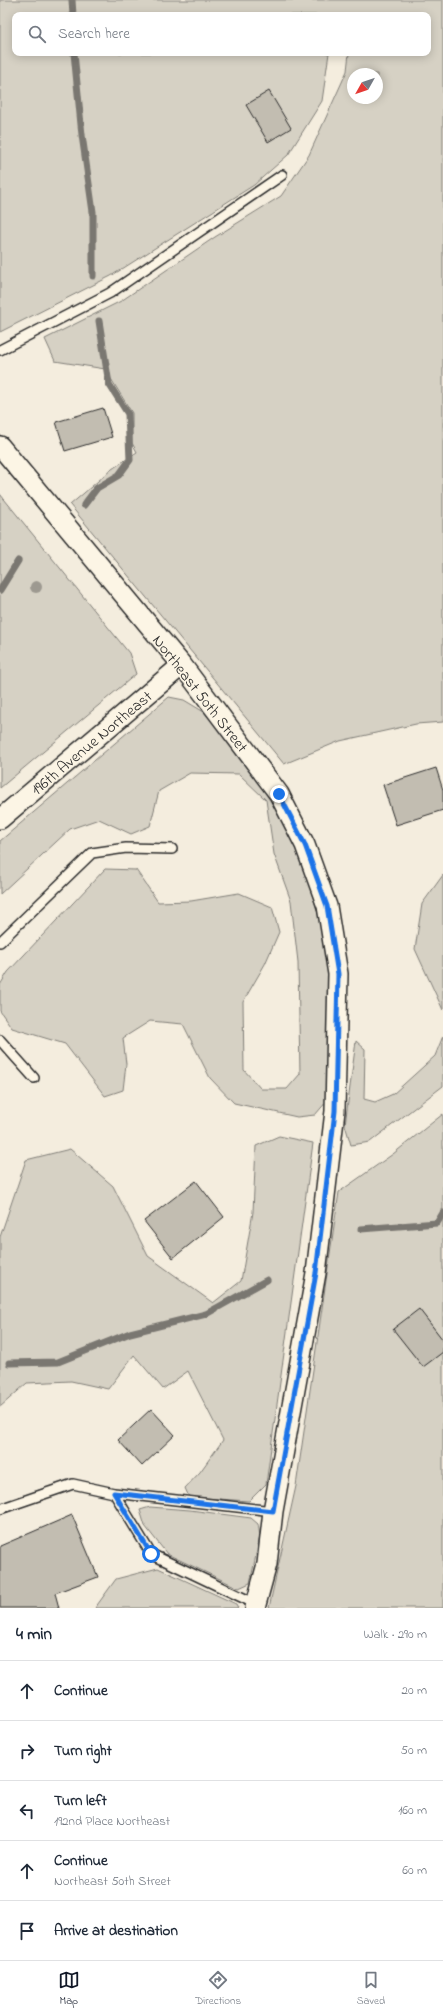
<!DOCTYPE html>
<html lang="en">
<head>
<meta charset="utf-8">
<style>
  :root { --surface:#fff; --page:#f2f2f3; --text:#1f2937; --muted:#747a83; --line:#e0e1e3; --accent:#111827 }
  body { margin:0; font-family:"Indie Flower",sans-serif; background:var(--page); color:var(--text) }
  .compass { position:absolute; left:347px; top:68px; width:36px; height:36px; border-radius:50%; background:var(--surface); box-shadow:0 2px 10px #0003; rotate:230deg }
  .stop { position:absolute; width:12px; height:12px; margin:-9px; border:3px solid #1a73e8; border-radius:50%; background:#fff }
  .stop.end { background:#1a73e8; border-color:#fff; box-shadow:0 1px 4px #0008 }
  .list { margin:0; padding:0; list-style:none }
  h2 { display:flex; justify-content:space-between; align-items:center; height:52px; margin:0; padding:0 16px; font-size:17px }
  h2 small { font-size:13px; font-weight:400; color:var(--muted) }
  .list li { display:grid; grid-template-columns:26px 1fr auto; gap:12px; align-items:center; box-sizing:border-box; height:60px; padding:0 16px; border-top:1px solid var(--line) }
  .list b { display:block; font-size:15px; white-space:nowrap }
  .list p { margin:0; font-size:13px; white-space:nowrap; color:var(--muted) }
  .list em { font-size:13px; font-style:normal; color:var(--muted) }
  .icon { flex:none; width:22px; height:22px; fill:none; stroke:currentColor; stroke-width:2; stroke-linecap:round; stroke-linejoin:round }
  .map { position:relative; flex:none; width:443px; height:1608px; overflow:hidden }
  .search { position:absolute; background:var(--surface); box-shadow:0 2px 10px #0003; left:12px; right:12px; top:12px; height:44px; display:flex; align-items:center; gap:10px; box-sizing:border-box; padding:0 14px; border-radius:8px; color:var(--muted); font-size:15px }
  .sheet { height:352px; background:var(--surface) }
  nav { display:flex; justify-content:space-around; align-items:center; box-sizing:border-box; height:56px; border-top:1px solid var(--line); background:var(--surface); font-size:11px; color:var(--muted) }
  nav a { display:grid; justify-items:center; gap:2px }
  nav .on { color:var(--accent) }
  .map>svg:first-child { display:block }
</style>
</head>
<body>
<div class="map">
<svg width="443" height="1608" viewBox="0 0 443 1608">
  <rect width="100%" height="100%" fill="#f4edde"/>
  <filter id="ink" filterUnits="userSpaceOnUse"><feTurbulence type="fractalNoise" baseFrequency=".025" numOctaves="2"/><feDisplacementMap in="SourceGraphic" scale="8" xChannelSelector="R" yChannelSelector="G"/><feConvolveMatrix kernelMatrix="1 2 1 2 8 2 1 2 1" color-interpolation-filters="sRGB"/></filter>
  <g filter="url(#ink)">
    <!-- green -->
    <path fill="#d6d1c4" stroke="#807e78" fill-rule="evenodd" d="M0 0H443V722L416 724 340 741 284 764 70 505 112 469 137 452 132 443V413L105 369 55 361 45 339 121 301 215 237 281 196 309 155 347 71 349 53H428V15H15V53H329L322 101 288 155 254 185 111 276 0 332ZM353 74H377V98H353Z
      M0 494 129 653 136 674 0 788Z
      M169 697 184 700 204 712 238 751 275 804 303 860 323 932 332 993 327 1101 315 1115 297 1117 234 1103 210 1078 183 1024 150 1021 123 1038 126 1064 123 1090 105 1096 65 1044 12 1028 0 1011V985L8 972 105 869 136 870 158 902 191 901 239 893 272 907 279 932 265 964 243 1002 244 1070 261 1089H287L300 1074 298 962 291 901 274 854 266 800 239 774 190 773 159 791 150 826 131 834 99 819 70 829 0 894V841Z
      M443 875V1010L415 949 422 904Z
      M443 1036V1086L370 1142 351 1145 345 1125 356 1041 365 1049 364 1099 375 1102 393 1094 435 1056Z
      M443 1114V1608H269L296 1486 339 1192 393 1154Z
      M279 1136 313 1143 266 1484 249 1501 189 1497 185 1488 200 1472 223 1440 188 1371 163 1389 134 1355 108 1389 71 1381 27 1383 0 1407V1237L26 1160 70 1149 113 1186 148 1256 213 1303 241 1281 253 1212 256 1146Z
      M150 1507 190 1510 251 1518 258 1524 260 1536 250 1583 239 1588 167 1554 145 1526 140 1510Z
      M158 1568 236 1604 238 1608H95L116 1579Z"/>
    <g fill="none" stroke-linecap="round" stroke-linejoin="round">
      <!-- stream -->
      <path stroke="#7a7771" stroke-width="7" d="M72 0 73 15
        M74 53 82 135 93 212V276
        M84 505 97 488 119 475 130 460 128 414 109 384 99 321
        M0 590 18 561
        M361 1229 437 1223 443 1213
        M9 1363 58 1362 130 1333 206 1314 267 1280"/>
    </g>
    <!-- building -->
    <path fill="#c2bdb1" stroke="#2b2b2b" d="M269 91 291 128 268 142 246 105Z
      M103 408 112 437 65 451 56 422Z
      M436 768 443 790V810L396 825 383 785Z
      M196 1181 224 1217 173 1258 144 1221Z
      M419 1309 443 1340V1352L423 1367 393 1329Z
      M151 1409 175 1435 142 1466 118 1440Z
      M72 1515 98 1577 55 1593 59 1608H0V1546Z"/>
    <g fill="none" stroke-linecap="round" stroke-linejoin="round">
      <!-- lane casing -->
      <g stroke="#2b2b2b" stroke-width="12">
        <path id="lane" d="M0 350 110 293 282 175
          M0 942 92 853 126 848 172 849
          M0 1040 34 1078
          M114 1493 273 1511
          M0 1509 73 1484 114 1493 151 1554 256 1604"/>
      </g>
      <!-- street casing -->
      <g stroke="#2b2b2b" stroke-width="22">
        <path id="street" d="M0 446 182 665 279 794 305 845 327 906 338 974 335 1111 316 1273 273 1511 267 1564 255 1608
          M0 819 182 665"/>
      </g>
      <!-- lane -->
      <use href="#lane" stroke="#fcf5e5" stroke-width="9"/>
      <!-- street -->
      <use href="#street" stroke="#fcf5e5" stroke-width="19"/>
    </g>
    <!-- trees -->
    <circle fill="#9d9990" cx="36" cy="587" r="6"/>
  </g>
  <g fill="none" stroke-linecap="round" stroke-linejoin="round" filter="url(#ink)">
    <!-- route -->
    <path stroke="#1a73e8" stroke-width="5" d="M151 1554 114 1493 273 1511 316 1273 335 1111 338 974 327 906 305 845 279 794"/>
  </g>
  <g text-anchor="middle" stroke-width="3" stroke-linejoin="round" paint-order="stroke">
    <!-- street labels -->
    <g font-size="16" fill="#2b2b2b" stroke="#fcf5e5">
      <text transform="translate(201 693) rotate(52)" y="6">Northeast 50th Street</text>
      <text transform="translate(91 742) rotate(-40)" y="6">196th Avenue Northeast</text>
    </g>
  </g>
</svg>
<svg class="compass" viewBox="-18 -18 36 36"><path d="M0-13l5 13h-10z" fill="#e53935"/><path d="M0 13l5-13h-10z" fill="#747a83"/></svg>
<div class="stop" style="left:151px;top:1554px"></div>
<div class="stop end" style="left:279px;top:794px"></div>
<div class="search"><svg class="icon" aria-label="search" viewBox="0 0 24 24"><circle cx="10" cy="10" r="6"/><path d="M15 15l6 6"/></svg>Search here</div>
</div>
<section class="sheet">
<h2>4 min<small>Walk · 290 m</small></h2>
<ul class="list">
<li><svg class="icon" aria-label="ahead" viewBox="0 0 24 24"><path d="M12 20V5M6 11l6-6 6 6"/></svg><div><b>Continue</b></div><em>20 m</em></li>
<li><svg class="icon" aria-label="right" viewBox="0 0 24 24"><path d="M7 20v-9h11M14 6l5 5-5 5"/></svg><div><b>Turn right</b></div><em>50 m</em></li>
<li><svg class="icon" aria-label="left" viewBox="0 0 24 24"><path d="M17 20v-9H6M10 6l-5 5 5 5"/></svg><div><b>Turn left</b><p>192nd Place Northeast</p></div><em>160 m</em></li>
<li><svg class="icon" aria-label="ahead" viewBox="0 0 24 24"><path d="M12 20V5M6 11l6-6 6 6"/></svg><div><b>Continue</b><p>Northeast 50th Street</p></div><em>60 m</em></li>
<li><svg class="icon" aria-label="arrive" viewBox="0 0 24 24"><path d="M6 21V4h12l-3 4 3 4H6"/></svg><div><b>Arrive at destination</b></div></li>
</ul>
</section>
<nav>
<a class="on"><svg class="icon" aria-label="map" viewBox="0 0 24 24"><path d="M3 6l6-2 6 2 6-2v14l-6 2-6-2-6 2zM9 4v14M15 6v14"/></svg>Map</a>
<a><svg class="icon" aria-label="directions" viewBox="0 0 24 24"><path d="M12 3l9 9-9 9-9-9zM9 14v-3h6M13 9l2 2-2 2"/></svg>Directions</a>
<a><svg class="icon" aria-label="saved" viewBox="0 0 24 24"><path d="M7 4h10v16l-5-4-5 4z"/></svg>Saved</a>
</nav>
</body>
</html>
